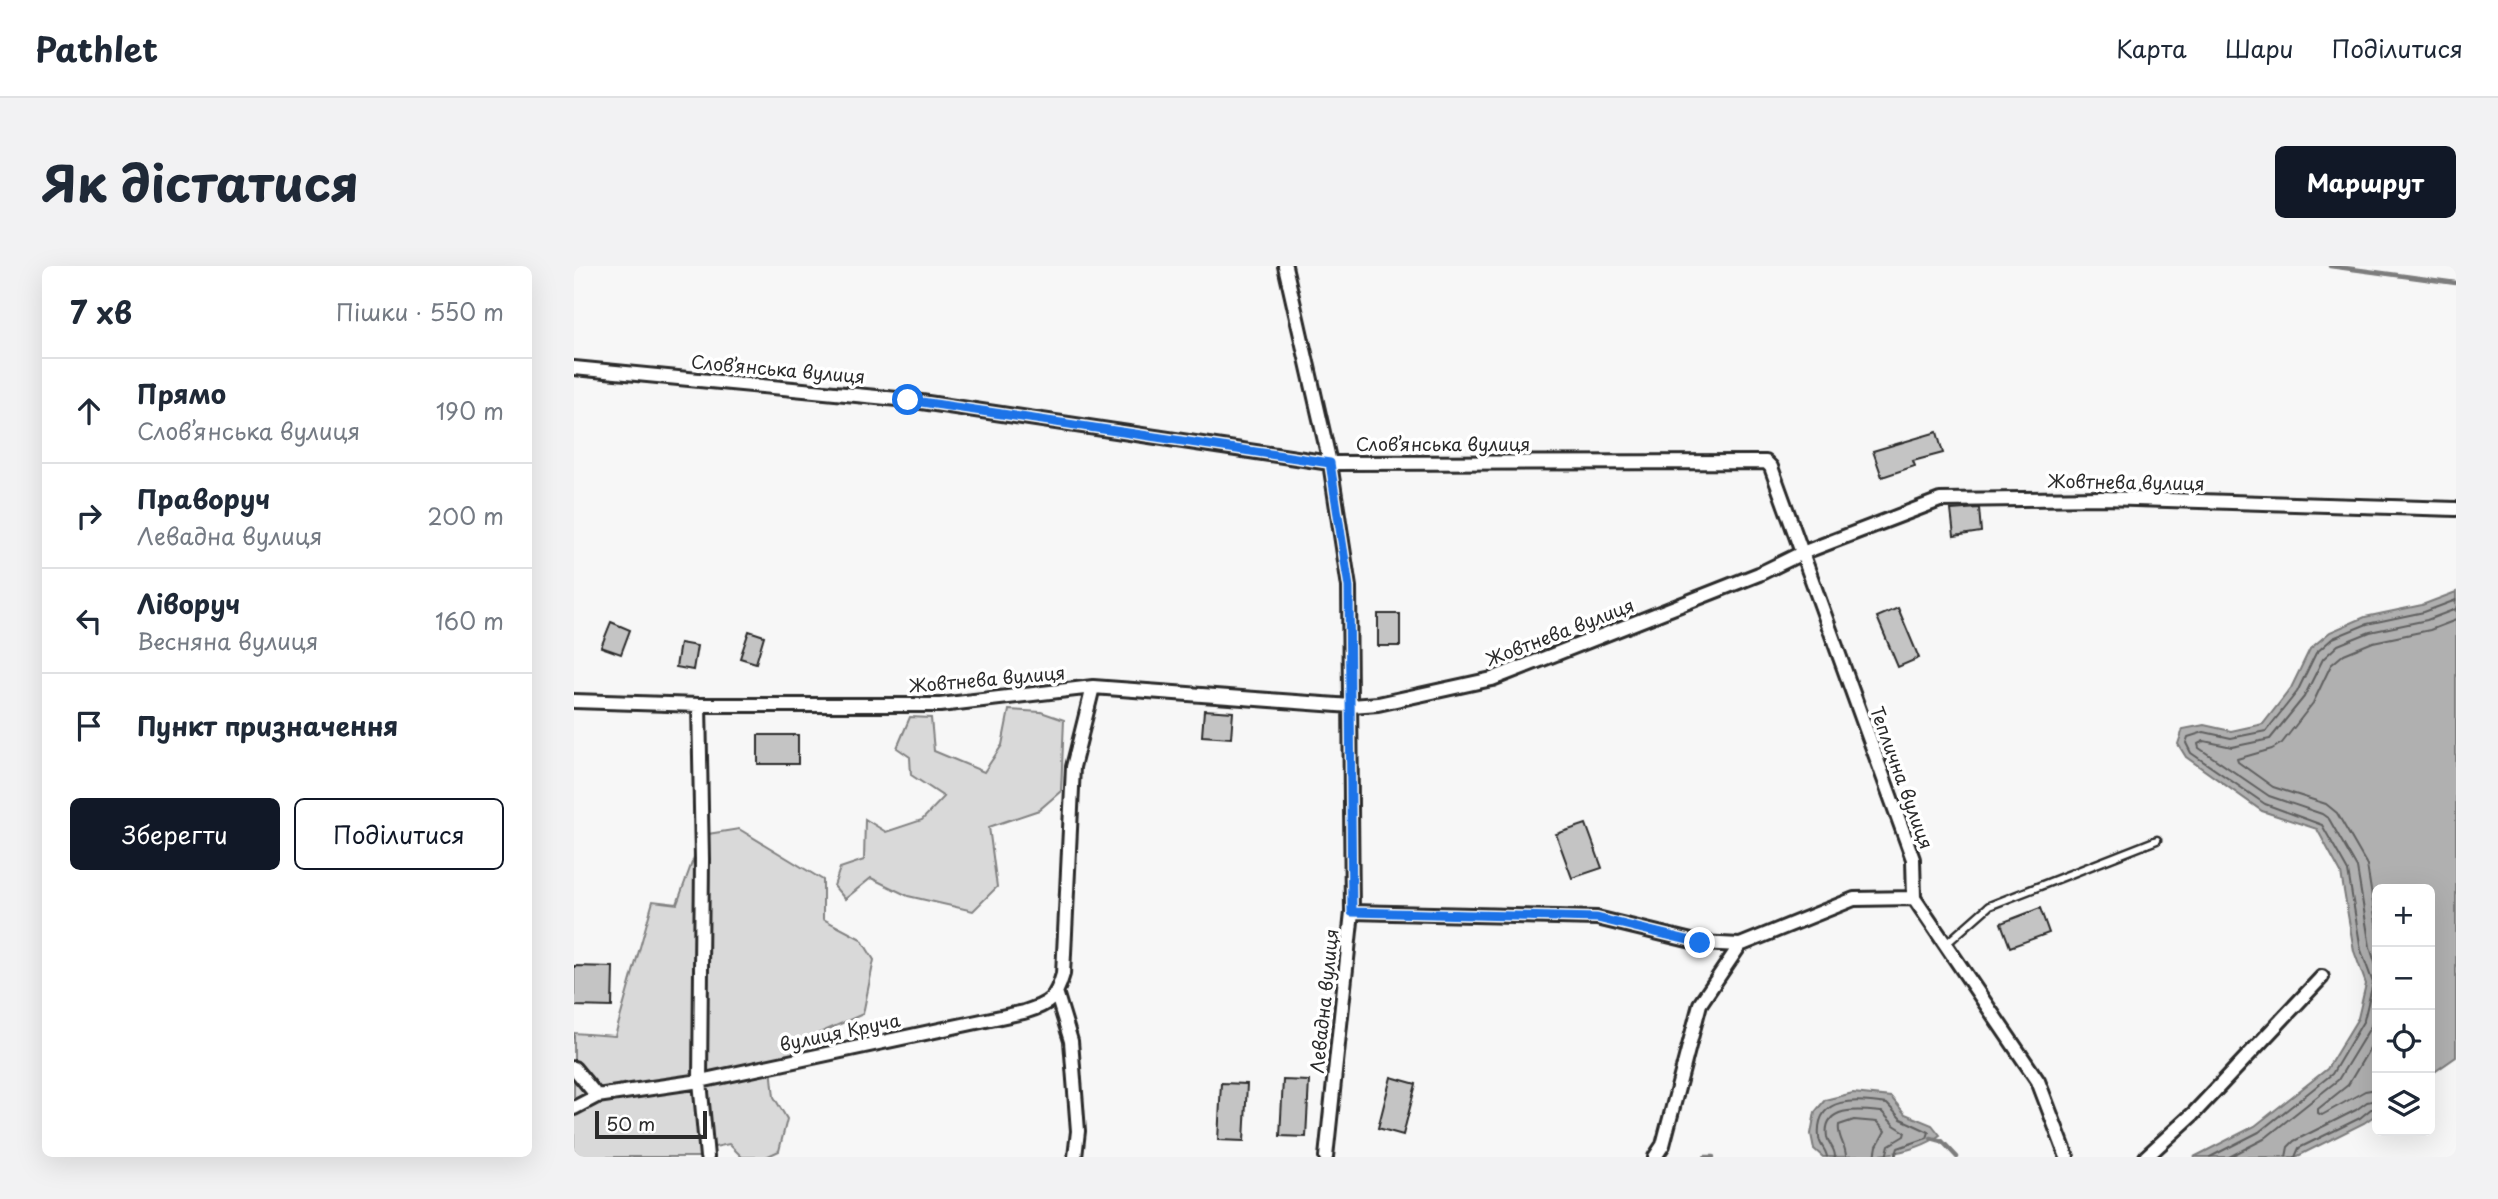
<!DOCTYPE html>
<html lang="uk">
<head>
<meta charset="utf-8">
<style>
  :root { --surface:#fff; --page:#f2f2f3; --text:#1f2937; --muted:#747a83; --line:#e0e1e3; --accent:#111827 }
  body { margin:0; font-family:"Playpen Sans",sans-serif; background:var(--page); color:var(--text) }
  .controls { position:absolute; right:21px; bottom:21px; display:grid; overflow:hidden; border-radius:10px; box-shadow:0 7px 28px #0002 }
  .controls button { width:63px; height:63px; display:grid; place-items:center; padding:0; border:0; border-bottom:2px solid var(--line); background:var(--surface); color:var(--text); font:35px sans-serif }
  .scale { position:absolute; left:21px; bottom:18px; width:112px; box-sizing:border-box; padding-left:7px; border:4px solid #2b2b2b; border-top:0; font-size:19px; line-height:24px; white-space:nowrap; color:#2b2b2b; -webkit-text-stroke:5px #fff; paint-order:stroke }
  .stop { position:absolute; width:21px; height:21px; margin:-16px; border:5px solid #1a73e8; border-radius:50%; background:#fff }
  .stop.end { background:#1a73e8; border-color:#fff; box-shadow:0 2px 7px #0008 }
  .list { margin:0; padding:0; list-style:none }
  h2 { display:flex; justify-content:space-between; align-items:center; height:91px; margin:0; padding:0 28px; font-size:30px }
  h2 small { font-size:23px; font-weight:400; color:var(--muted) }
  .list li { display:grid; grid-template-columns:46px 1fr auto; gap:21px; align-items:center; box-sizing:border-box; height:105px; padding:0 28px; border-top:2px solid var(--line) }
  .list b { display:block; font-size:26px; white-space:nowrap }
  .list p { margin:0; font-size:23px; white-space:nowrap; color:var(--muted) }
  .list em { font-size:23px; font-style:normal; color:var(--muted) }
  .actions { display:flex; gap:14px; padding:21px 28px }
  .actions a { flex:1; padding:16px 0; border:2px solid var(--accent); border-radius:10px; text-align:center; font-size:24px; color:var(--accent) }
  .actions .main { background:var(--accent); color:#fff }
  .icon { flex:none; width:38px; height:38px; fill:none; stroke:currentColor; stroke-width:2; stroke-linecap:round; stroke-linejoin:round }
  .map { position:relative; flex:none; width:1882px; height:891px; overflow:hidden; border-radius:10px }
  header { display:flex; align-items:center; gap:42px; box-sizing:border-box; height:98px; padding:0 35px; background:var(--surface); border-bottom:2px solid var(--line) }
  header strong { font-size:33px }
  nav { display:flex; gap:38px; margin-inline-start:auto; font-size:24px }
  .intro { display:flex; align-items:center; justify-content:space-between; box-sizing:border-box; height:168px; padding:0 42px }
  h1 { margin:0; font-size:49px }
  .button { padding:18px 32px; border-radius:10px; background:var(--accent); color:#fff; font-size:24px; font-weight:700 }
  main { display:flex; gap:42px; padding:0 42px }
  aside { flex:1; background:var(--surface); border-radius:10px; box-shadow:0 7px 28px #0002 }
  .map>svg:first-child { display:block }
</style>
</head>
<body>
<header>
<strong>Pathlet</strong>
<nav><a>Карта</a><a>Шари</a><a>Поділитися</a></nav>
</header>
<div class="intro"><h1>Як дістатися</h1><a class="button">Маршрут</a></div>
<main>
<aside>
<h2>7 хв<small>Пішки · 550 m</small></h2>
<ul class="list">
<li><svg class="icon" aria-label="ahead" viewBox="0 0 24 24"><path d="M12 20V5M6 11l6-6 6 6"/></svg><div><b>Прямо</b><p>Словʼянська вулиця</p></div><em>190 m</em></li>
<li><svg class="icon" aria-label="right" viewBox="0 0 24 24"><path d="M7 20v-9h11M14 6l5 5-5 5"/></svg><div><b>Праворуч</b><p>Левадна вулиця</p></div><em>200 m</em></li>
<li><svg class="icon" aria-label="left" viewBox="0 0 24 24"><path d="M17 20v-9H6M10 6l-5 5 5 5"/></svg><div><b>Ліворуч</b><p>Весняна вулиця</p></div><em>160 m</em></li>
<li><svg class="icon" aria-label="arrive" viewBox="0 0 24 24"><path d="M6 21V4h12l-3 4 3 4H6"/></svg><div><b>Пункт призначення</b></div></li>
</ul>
<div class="actions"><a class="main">Зберегти</a><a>Поділитися</a></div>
</aside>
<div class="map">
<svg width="1882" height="891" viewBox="0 0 1882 891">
  <rect width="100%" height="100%" fill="#f7f7f7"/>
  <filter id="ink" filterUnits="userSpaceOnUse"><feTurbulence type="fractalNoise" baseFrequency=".0143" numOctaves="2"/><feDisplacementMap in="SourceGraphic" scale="14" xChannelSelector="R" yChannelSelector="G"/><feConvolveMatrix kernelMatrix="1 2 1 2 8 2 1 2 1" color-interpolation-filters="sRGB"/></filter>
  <g filter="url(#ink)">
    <!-- green -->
    <path fill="#d9d9d9" stroke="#828282" stroke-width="2" d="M435 444 467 446 490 454 487 525 465 544 415 561 423 621 399 645 334 630 297 612 271 633 260 620 266 602 290 594 291 553 312 566 348 554 370 531 337 509 336 491 323 482 336 451 357 452 360 485 410 506 428 479Z
      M165 563 249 614V653L287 673 300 694 289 748 232 773 227 790 197 801 200 831 213 853 205 885 192 891H168L155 878 126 884 127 891H0V767L41 770 79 635 103 638 128 569Z"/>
    <!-- water -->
    <path fill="#b0b0b0" stroke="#7b7b7b" stroke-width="2" d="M1882 326V791L1856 809V623H1803V848L1790 857 1722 891H1620L1681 860 1753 803 1784 752 1792 718 1780 685 1767 607 1743 563 1688 545 1612 491 1604 478 1609 463 1630 459 1657 465 1689 458 1717 422 1736 383 1756 366 1791 351 1848 339Z
      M1279 827 1317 831 1331 848 1358 859 1366 869C1337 891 1286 891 1249 891L1240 883 1237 868 1241 846 1251 834Z"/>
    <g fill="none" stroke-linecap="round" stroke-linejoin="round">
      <!-- shore -->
      <path stroke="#606060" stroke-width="2" d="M1803 663 1793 599 1763 547 1752 538 1699 521 1664 496 1663 493 1698 483 1708 477 1739 437 1757 399 1770 388 1799 376 1856 364 1882 354
        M1803 703 1796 681 1783 602 1755 553 1748 548 1695 530 1625 482 1624 478 1630 475 1658 481 1696 473 1730 431 1749 393 1764 379 1796 366 1853 354 1882 343
        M1803 770 1774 819 1744 843V847L1748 849 1791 825 1803 823
        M1253 891C1252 883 1245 879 1245 871 1241 828 1284 834 1313 838L1327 853 1355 866 1353 872 1324 882 1321 891
        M1261 891C1261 882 1255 879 1253 871 1248 838 1288 844 1308 846L1320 859 1331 866 1330 870 1315 879 1312 891
        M1272 891C1272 878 1263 872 1265 859L1280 854 1303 856 1311 865 1303 880 1301 891
        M1636 891 1685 866 1758 808 1790 754 1799 717 1787 684 1774 605 1748 559 1691 538 1617 487 1612 477 1614 471 1630 466 1657 472 1692 465 1723 426 1742 387 1759 372 1793 358 1850 346 1882 334
        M1655 891 1690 873 1764 814 1797 760 1803 739
        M1712 891 1714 881 1720 875 1782 844 1793 836 1803 834
        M1721 891 1725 882 1786 852 1797 843H1803"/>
      <!-- stream -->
      <path stroke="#7b7b7b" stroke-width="4.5" d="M1756 0 1882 17
        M1357 872 1368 875 1383 891
        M1131 891H1139"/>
    </g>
    <!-- building -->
    <path fill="#c4c4c4" stroke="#2b2b2b" stroke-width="2" d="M1363 166 1369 187 1339 195 1341 200 1308 211 1299 185Z
      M1405 242 1407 266 1380 270 1377 244Z
      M1324 342 1345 392 1324 401 1303 351Z
      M804 348H826V380H804Z
      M37 356 56 364 47 388 27 381Z
      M175 365 190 370 182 397 166 392Z
      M106 377 123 380 119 404 102 401Z
      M630 444 659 446 657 472 628 470Z
      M184 469H224V498H184Z
      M1012 558 1028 602 998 612 982 568Z
      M1466 642 1475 667 1436 681 1427 657Z
      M0 700 39 701 38 741 0 740Z
      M817 811 842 818 829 869 804 862Z
      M709 814 735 815 732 871 706 870Z
      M647 817 673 818 670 875 644 874Z"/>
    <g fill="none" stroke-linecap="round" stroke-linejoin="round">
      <!-- lane casing -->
      <g stroke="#2b2b2b" stroke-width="11">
        <path id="lane" d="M1372 678 1415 640 1583 574"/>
      </g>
      <!-- street casing -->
      <g stroke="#2b2b2b" stroke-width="18">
        <path id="street" d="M711 0 756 197 775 321 778 646 752 891
          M0 102 334 134 756 197 1192 196 1197 201 1339 593 1340 632 1464 815 1493 891
          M0 435 125 439H366L519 421 777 440 804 438 918 413 1185 308 1228 287 1366 234 1529 232 1882 243
          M778 646 1023 652 1126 677 1166 679
          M483 729 497 775 504 865 501 891
          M0 802 23 830
          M0 842 23 830 126 815 128 593 125 439
          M133 891 126 815 450 746C476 738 482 733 489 708L499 501 519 421
          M1081 891 1089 879 1126 738 1166 679 1280 633 1340 632
          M1572 891 1619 848 1748 711"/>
      </g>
      <!-- lane -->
      <use href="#lane" stroke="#fff" stroke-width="6"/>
      <!-- street -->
      <use href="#street" stroke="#fff" stroke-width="12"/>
    </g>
  </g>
  <g fill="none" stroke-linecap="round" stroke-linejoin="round" filter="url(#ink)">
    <!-- route -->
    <path stroke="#1a73e8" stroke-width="9" d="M334 134 756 197 775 321 778 646 1023 652 1126 677"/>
  </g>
  <g text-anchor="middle" stroke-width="7" stroke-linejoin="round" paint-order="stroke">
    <!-- street labels -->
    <g font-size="18" fill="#2b2b2b" stroke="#fff">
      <text transform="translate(204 104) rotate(5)" y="6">Словʼянська вулиця</text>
      <text x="869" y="185">Словʼянська вулиця</text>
      <text transform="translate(1552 217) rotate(1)" y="6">Жовтнева вулиця</text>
      <text transform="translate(986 367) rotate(-21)" y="6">Жовтнева вулиця</text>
      <text transform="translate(413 414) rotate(-5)" y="6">Жовтнева вулиця</text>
      <text transform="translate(1327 512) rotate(70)" y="6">Теплична вулиця</text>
      <text transform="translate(751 735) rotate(-84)" y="6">Левадна вулиця</text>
      <text transform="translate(266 767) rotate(-12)" y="6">вулиця Круча</text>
    </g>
  </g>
</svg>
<div class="controls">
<button>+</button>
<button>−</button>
<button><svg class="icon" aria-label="locate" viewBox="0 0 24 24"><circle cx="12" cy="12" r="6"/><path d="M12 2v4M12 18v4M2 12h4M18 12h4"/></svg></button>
<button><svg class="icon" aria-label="layers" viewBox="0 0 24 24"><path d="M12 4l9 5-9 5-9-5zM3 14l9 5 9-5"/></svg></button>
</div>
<div class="scale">50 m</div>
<div class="stop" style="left:334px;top:134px"></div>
<div class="stop end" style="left:1126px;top:677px"></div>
</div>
</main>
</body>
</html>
